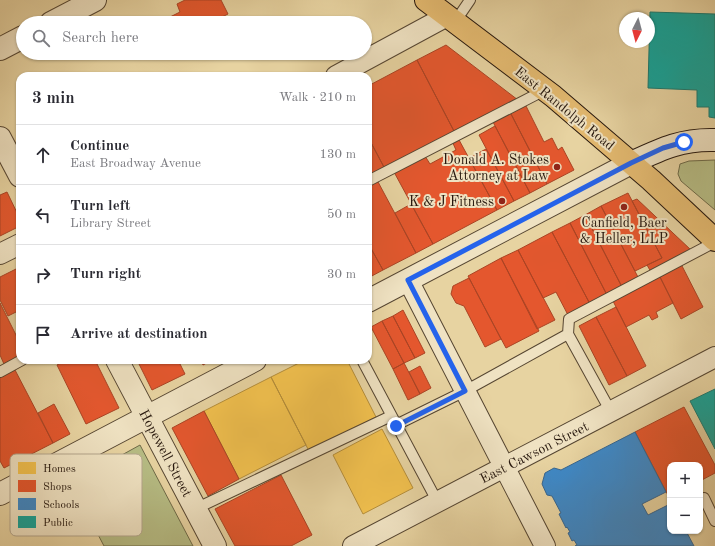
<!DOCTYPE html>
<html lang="en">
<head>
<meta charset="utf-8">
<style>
  :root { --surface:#fff; --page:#f2f2f3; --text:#2b2b33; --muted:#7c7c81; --line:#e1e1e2 }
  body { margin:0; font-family:"Old Standard TT",serif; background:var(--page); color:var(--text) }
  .controls { position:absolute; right:12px; bottom:12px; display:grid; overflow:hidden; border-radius:8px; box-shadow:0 1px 3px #0004 }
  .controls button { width:36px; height:36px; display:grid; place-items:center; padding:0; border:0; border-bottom:1px solid var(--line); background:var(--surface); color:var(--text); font:20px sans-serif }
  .compass { position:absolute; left:619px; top:12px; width:36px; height:36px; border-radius:50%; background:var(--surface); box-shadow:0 1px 3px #0004; rotate:186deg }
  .stop { position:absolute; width:12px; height:12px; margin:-9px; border:3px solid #2563eb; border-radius:50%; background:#fff }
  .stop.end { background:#2563eb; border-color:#fff; box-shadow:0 1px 4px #0008 }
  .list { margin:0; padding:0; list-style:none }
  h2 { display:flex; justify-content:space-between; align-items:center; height:52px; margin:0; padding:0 16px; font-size:17px }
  h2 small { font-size:13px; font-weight:400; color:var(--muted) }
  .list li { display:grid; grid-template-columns:26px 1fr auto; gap:12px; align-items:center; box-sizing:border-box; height:60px; padding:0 16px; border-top:1px solid var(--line) }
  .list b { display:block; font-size:15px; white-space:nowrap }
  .list p { margin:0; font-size:13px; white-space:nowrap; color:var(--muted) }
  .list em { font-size:13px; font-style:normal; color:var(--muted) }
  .icon { flex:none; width:22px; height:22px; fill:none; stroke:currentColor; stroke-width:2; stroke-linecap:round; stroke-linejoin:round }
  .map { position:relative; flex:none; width:715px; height:546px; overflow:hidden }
  .search { position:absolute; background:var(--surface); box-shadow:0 1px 3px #0004; left:16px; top:16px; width:356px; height:44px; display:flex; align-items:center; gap:10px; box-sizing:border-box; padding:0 14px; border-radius:22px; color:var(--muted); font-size:15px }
  .panel { position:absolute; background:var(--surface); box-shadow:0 1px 3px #0004; left:16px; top:72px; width:356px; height:292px; border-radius:12px }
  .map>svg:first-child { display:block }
</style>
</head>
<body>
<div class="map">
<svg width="715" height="546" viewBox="0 0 715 546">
  <rect width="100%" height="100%" fill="#e7d3a1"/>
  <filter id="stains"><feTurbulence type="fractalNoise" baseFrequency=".005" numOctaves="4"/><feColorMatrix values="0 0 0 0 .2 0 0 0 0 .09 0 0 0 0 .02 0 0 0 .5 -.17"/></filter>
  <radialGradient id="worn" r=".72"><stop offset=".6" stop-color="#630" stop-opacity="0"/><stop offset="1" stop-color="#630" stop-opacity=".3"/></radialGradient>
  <!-- green -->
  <path fill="#b6bc84" stroke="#6e6a48" d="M715 160V210L681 181 678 174 680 164 689 161Z
    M140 445 193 546H104L71 483Z"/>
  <!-- homes -->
  <path fill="#f2c14e" stroke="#b58e3a" d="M305 360H347L376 417 309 451 271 377Z
    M271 377 306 445 239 479 204 411Z
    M382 429 413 488 363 514 333 455Z"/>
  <!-- shops -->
  <path fill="#e4572e" stroke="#ab4424" d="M185 0H221L228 14 210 23H158L180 12 177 4Z
    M446 45 518 100 455 133 417 60Z
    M417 60 455 133 385 169 368 137V86Z
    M525 104 544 142 552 138 558 150 562 147 574 170 547 184 510 112Z
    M510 112 547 184 530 193 492 120Z
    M495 126 530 193 514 201 479 135Z
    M368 137 385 169 368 178Z
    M458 138 497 210 433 244 394 172 425 156 430 164 456 150 452 141Z
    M486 149 514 201 497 210 469 158Z
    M377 180 416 253 383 270 368 243V185Z
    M7 192 20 219V226L0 236V195Z
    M628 193 662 258 635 271 601 206Z
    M637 199 691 250 651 272 647 265 662 258 632 201Z
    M411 204 433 244 416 253 395 213Z
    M601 206 639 279 622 287 585 215Z
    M585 215 622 287 607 295 570 223Z
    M570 223 607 295 590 304 552 232Z
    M552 232 590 304 568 315 556 292 543 298 518 250Z
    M368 243 383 270 368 278Z
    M518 250 555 320 537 329 501 258Z
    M501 258 539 331 506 348 468 276Z
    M681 264 703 307 681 319 659 275Z
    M20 267V310L8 316 0 300V277Z
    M659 275 673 303 656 312 658 317 652 320 649 315 626 327 612 299Z
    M469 278 501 339 485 347 464 306 456 303 451 294 453 286Z
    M0 303 20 343V356L4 364 0 355Z
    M616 307 646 366 627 376 596 317Z
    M403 310 425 353 415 358 393 316Z
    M393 316 415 358 404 363 382 321Z
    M596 317 627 376 609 385 579 326Z
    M382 321 404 363 393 369 371 327Z
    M66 360H95L119 408 86 424 57 365Z
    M137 360H178L185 374 152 390Z
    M201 360H212L203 365Z
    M404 363 420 394 408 400 393 369Z
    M420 366 431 388 420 394 409 372Z
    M15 370 53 443 4 468 0 461V377Z
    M54 404 70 434 53 443 38 413Z
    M684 407 715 465V473L700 481V465H670V496L669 497 635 432Z
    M204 411 239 479 208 496 172 428Z
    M281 475 312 535 291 546H235L215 509Z"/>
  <!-- schools -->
  <path fill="#3f88c5" stroke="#38668e" d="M635 432 666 492 642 504 648 515 670 504V531H686L694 546H575L577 545 574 540 572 541 568 533 570 532 567 527 566 528 559 514 561 513 552 496 547 495 542 484 545 473 554 468 561 470Z"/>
  <!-- public -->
  <path fill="#17a398" stroke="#1c796e" d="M650 12 715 14V118L709 117V107H697V90L648 88Z
    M715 389V449L690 401Z"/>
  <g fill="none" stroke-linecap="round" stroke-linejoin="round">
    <!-- service casing -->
    <g stroke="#564632" stroke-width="12">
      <path id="service" d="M455 22 470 0
        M368 181 545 90
        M568 334 569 319 715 242
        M362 360 437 501
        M0 372 22 360
        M396 425 465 391 568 334 611 412
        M704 498 715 521
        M195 509 391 416"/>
    </g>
    <!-- minor casing -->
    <g stroke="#564632" stroke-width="22">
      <path id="minor" d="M336 76 447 16
        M0 254 20 244
        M408 280 545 546
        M353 546 715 357"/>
    </g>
    <!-- tertiary casing -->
    <g stroke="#564632" stroke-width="24">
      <path id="tertiary" d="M51 23 95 0
        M0 49 23 37
        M0 138 20 176
        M368 301 631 163
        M117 360 215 546
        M0 494 255 360"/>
    </g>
    <!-- secondary casing -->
    <g stroke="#26170d" stroke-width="24">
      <path id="secondary" d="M631 163C661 149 681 139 715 140"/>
    </g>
    <!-- trunk casing -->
    <g stroke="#26170d" stroke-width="24">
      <path id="trunk" d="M426 0 553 96 651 180 715 240"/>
    </g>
    <!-- service -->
    <use href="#service" stroke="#efe2c2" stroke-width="10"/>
    <!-- minor -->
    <use href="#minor" stroke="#efe2c2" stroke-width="20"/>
    <!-- tertiary -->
    <use href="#tertiary" stroke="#efe2c2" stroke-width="22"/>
    <!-- secondary -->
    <use href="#secondary" stroke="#efe2c2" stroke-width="22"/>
    <!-- trunk -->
    <use href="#trunk" stroke="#e4ba70" stroke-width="22"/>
  </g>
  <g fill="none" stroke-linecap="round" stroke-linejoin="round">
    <!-- route -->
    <path stroke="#2563eb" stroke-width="5" d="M396 426 465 391 408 280 631 163 663 148 684 142"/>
  </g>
  <!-- markers -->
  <g fill="#8f2418" stroke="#efe2c2" stroke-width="1.5">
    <circle cx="557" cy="167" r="4"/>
    <circle cx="502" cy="201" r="4"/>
    <circle cx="624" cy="207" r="4"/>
  </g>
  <g text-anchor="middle" stroke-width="4" stroke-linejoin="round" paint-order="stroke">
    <!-- street labels -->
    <g font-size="14" fill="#26170d" stroke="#efe2c2">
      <text transform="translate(565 108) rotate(39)" y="5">East Randolph Road</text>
      <text transform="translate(534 452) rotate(-27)" y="5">East Cawson Street</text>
      <text transform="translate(166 453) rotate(62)" y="5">Hopewell Street</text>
    </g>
    <!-- poi labels -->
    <g font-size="14" fill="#26170d" stroke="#efe2c2" text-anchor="end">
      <text x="549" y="164">Donald A. Stokes<tspan x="549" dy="16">Attorney at Law</tspan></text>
      <text x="494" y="206">K &amp; J Fitness</text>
      <text x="624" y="227" text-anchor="middle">Canfield, Baer<tspan x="624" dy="16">&amp; Heller, LLP</tspan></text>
    </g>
  </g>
  <!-- legend -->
  <rect x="10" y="454" width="132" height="82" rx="6" fill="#efe2c2" stroke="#b3a58c" stroke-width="1"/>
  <rect x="18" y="462" width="18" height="12" fill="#f2c14e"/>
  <rect x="18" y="480" width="18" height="12" fill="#e4572e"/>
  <rect x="18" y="498" width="18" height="12" fill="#3f88c5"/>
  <rect x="18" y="516" width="18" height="12" fill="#17a398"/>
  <g font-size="11" fill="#26170d">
    <text x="43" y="472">Homes</text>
    <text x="43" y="490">Shops</text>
    <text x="43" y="508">Schools</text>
    <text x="43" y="526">Public</text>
  </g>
  <rect width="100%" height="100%" filter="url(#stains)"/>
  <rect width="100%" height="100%" fill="url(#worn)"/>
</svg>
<div class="controls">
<button>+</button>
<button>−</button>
</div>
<svg class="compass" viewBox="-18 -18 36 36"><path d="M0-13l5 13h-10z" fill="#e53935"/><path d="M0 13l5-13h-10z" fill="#7c7c81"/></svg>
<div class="stop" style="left:684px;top:142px"></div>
<div class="stop end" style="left:396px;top:426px"></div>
<div class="search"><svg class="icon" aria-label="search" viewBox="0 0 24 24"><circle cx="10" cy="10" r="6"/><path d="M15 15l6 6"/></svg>Search here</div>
<section class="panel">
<h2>3 min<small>Walk · 210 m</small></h2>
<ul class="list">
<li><svg class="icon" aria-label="ahead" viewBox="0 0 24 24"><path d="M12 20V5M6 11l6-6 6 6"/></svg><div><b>Continue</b><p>East Broadway Avenue</p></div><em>130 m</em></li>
<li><svg class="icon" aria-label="left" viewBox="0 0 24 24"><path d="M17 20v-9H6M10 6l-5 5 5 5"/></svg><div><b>Turn left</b><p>Library Street</p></div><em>50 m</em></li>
<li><svg class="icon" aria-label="right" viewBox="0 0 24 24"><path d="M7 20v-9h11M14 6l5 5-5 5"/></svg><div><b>Turn right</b></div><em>30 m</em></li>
<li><svg class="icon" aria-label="arrive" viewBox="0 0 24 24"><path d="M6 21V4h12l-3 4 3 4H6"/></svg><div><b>Arrive at destination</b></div></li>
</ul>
</section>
</div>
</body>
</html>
